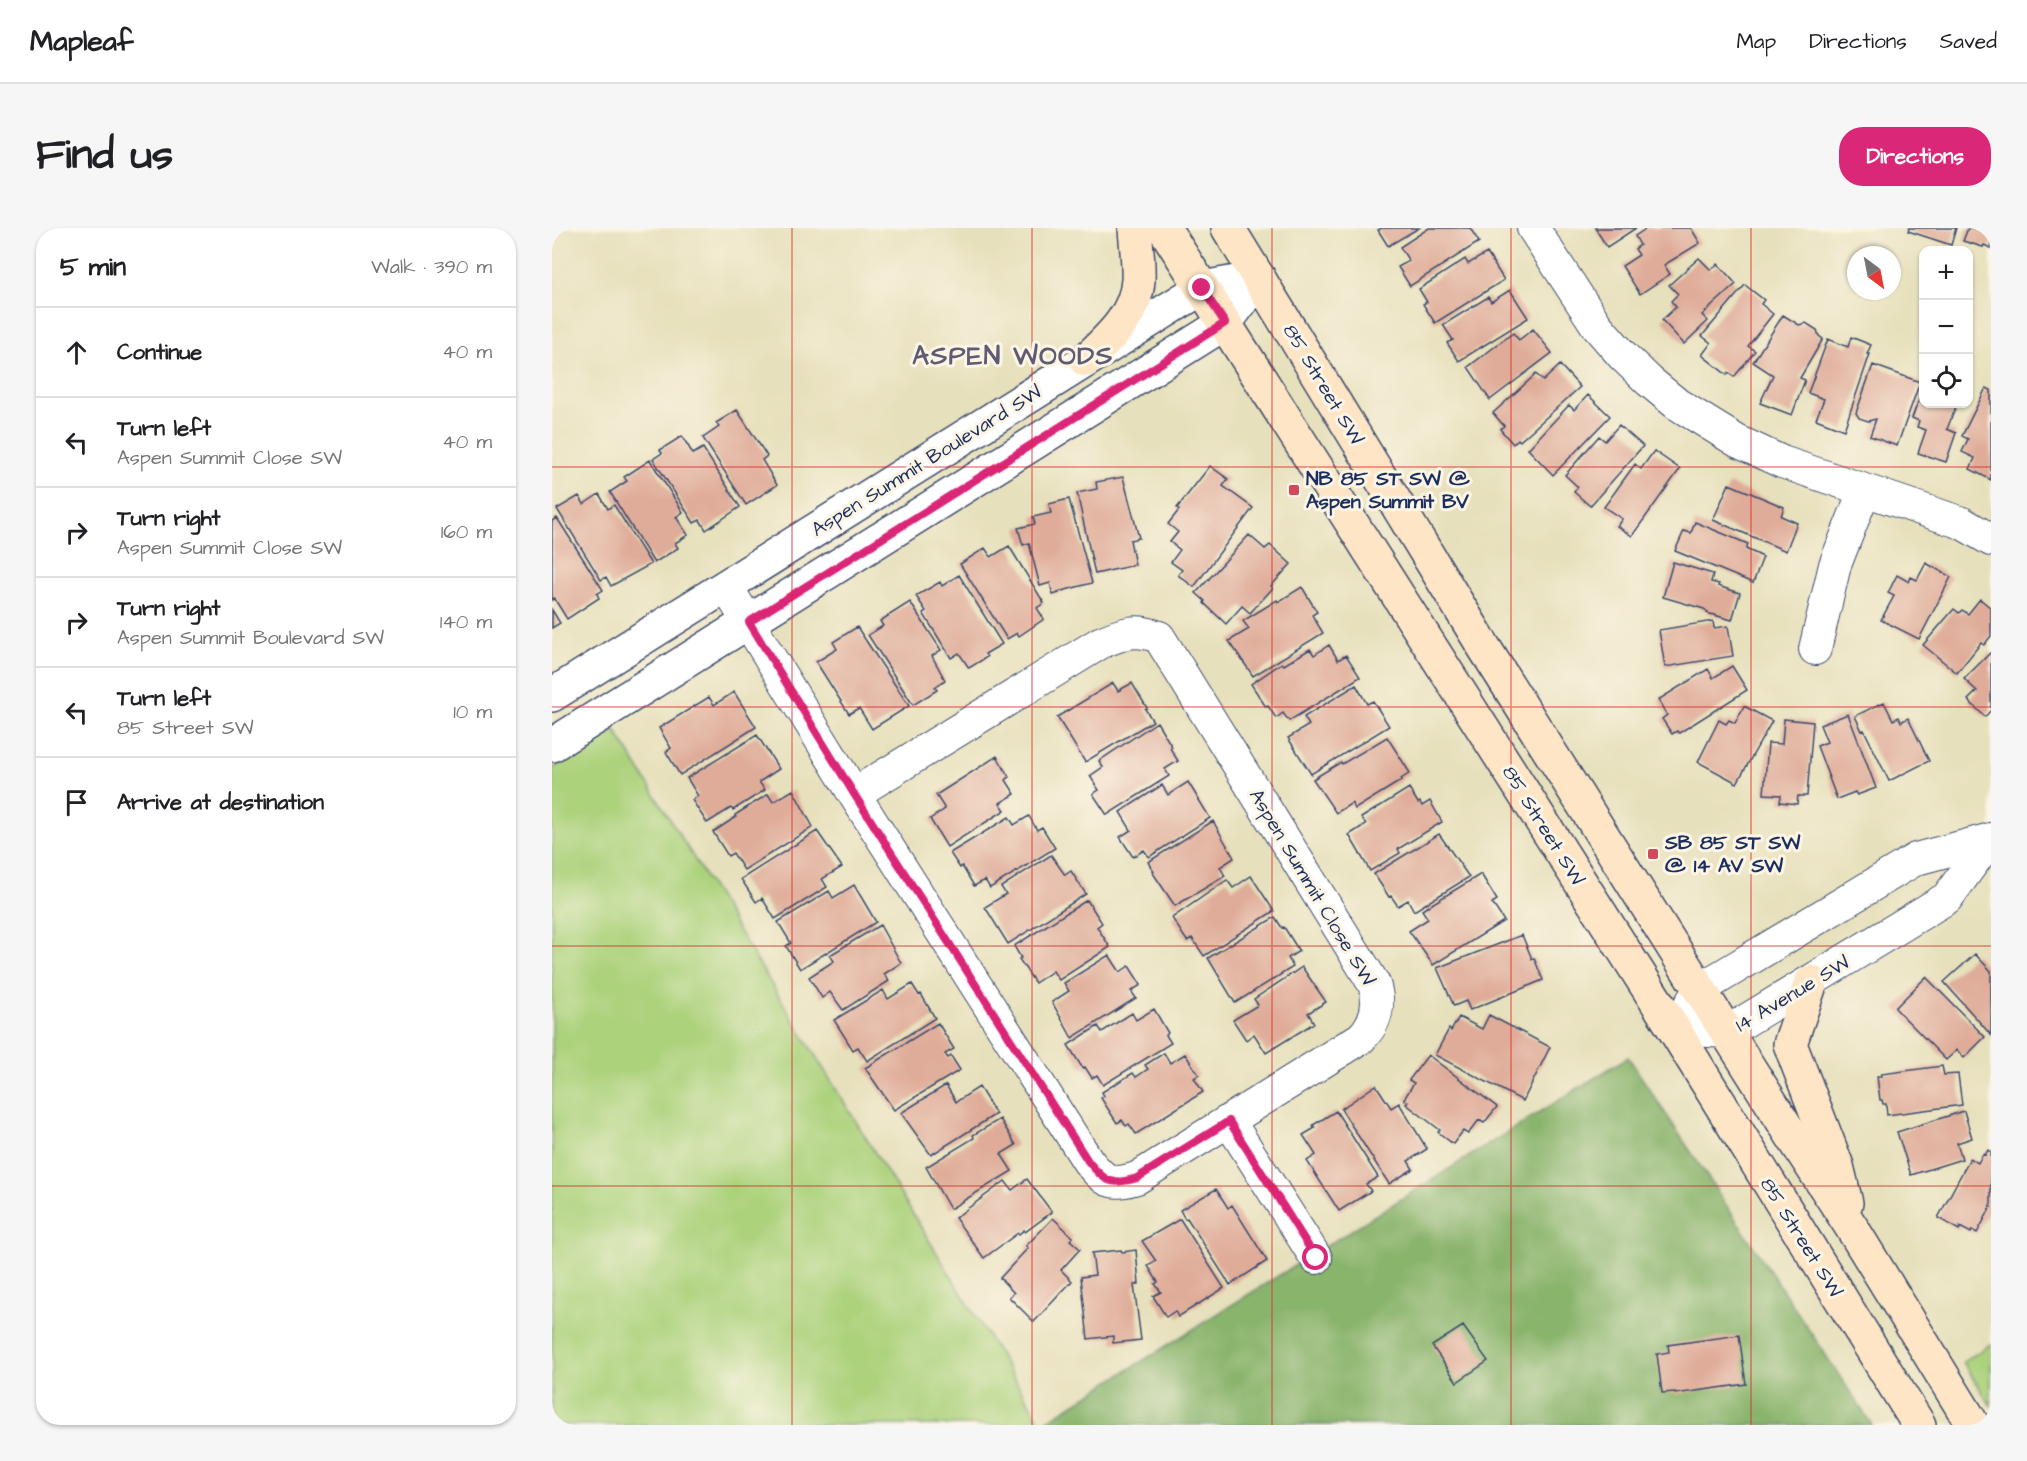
<!DOCTYPE html>
<html lang="en">
<head>
<meta charset="utf-8">
<style>
  :root { --surface:#fff; --page:#f6f6f6; --text:#202124; --muted:#757577; --line:#e0e0e0; --accent:#db2777 }
  body { margin:0; font-family:"Architects Daughter",sans-serif; background:var(--page); color:var(--text) }
  .controls { position:absolute; right:18px; top:18px; display:grid; overflow:hidden; border-radius:12px; box-shadow:0 2px 4px #0004 }
  .controls button { width:54px; height:54px; display:grid; place-items:center; padding:0; border:0; border-bottom:2px solid var(--line); background:var(--surface); color:var(--text); font:30px sans-serif }
  .compass { position:absolute; left:1295px; top:18px; width:54px; height:54px; border-radius:50%; background:var(--surface); box-shadow:0 2px 4px #0004; rotate:148deg }
  .stop { position:absolute; width:18px; height:18px; margin:-14px; border:4px solid #db2777; border-radius:50%; background:#fff }
  .stop.end { background:#db2777; border-color:#fff; box-shadow:0 2px 6px #0008 }
  .list { margin:0; padding:0; list-style:none }
  h2 { display:flex; justify-content:space-between; align-items:center; height:78px; margin:0; padding:0 24px; font-size:26px }
  h2 small { font-size:20px; font-weight:400; color:var(--muted) }
  .list li { display:grid; grid-template-columns:39px 1fr auto; gap:18px; align-items:center; box-sizing:border-box; height:90px; padding:0 24px; border-top:2px solid var(--line) }
  .list b { display:block; font-size:22px; white-space:nowrap }
  .list p { margin:0; font-size:20px; white-space:nowrap; color:var(--muted) }
  .list em { font-size:20px; font-style:normal; color:var(--muted) }
  .icon { flex:none; width:33px; height:33px; fill:none; stroke:currentColor; stroke-width:2; stroke-linecap:round; stroke-linejoin:round }
  .map { position:relative; flex:none; width:1439px; height:1197px; overflow:hidden; border-radius:24px }
  header { display:flex; align-items:center; gap:36px; box-sizing:border-box; height:84px; padding:0 30px; background:var(--surface); border-bottom:2px solid var(--line) }
  header strong { font-size:28px }
  nav { display:flex; gap:33px; margin-inline-start:auto; font-size:21px }
  .intro { display:flex; align-items:center; justify-content:space-between; box-sizing:border-box; height:144px; padding:0 36px }
  h1 { margin:0; font-size:42px }
  .button { padding:15px 27px; border-radius:24px; background:var(--accent); color:#fff; font-size:21px; font-weight:700 }
  main { display:flex; gap:36px; padding:0 36px }
  aside { flex:1; background:var(--surface); border-radius:24px; box-shadow:0 2px 4px #0004 }
  .map>svg:first-child { display:block }
</style>
</head>
<body>
<header>
<strong>Mapleaf</strong>
<nav><a>Map</a><a>Directions</a><a>Saved</a></nav>
</header>
<div class="intro"><h1>Find us</h1><a class="button">Directions</a></div>
<main>
<aside>
<h2>5 min<small>Walk · 390 m</small></h2>
<ul class="list">
<li><svg class="icon" aria-label="ahead" viewBox="0 0 24 24"><path d="M12 20V5M6 11l6-6 6 6"/></svg><div><b>Continue</b></div><em>40 m</em></li>
<li><svg class="icon" aria-label="left" viewBox="0 0 24 24"><path d="M17 20v-9H6M10 6l-5 5 5 5"/></svg><div><b>Turn left</b><p>Aspen Summit Close SW</p></div><em>40 m</em></li>
<li><svg class="icon" aria-label="right" viewBox="0 0 24 24"><path d="M7 20v-9h11M14 6l5 5-5 5"/></svg><div><b>Turn right</b><p>Aspen Summit Close SW</p></div><em>160 m</em></li>
<li><svg class="icon" aria-label="right" viewBox="0 0 24 24"><path d="M7 20v-9h11M14 6l5 5-5 5"/></svg><div><b>Turn right</b><p>Aspen Summit Boulevard SW</p></div><em>140 m</em></li>
<li><svg class="icon" aria-label="left" viewBox="0 0 24 24"><path d="M17 20v-9H6M10 6l-5 5 5 5"/></svg><div><b>Turn left</b><p>85 Street SW</p></div><em>10 m</em></li>
<li><svg class="icon" aria-label="arrive" viewBox="0 0 24 24"><path d="M6 21V4h12l-3 4 3 4H6"/></svg><div><b>Arrive at destination</b></div></li>
</ul>
</aside>
<div class="map">
<svg width="1439" height="1197" viewBox="0 0 1439 1197">
  <rect width="100%" height="100%" fill="#fcf5e5"/>
  <filter id="ink" filterUnits="userSpaceOnUse"><feTurbulence type="fractalNoise" baseFrequency=".0167" numOctaves="2"/><feDisplacementMap in="SourceGraphic" scale="12" xChannelSelector="R" yChannelSelector="G"/><feConvolveMatrix kernelMatrix="1 2 1 2 8 2 1 2 1" color-interpolation-filters="sRGB"/></filter>
  <filter id="wash" filterUnits="userSpaceOnUse"><feTurbulence type="fractalNoise" baseFrequency=".008" numOctaves="4" result="noise"/><feDisplacementMap in="SourceGraphic" scale="24" xChannelSelector="R" yChannelSelector="G"/><feGaussianBlur stdDeviation="1.35" result="paint"/><feColorMatrix in="noise" values="0 0 0 0 0 0 0 0 0 0 0 0 0 0 0 0 0 1.4 0 .05"/><feComposite in="paint" operator="in"/></filter>
  <g filter="url(#wash)">
    <rect width="100%" height="100%" fill="#e7e0bc"/>
    <!-- green -->
    <path fill="#acd27c" stroke="#64806d" stroke-width="1.5" d="M63 502 490 1196 488 1197H0V541Z
      M1439 1116V1178L1411 1134Z"/>
    <!-- forest -->
    <path fill="#89b46c" stroke="#527265" stroke-width="1.5" d="M1076 829 1320 1197H488Z"/>
    <g id="blocks">
      <!-- building -->
      <path fill="#dfac99" d="M830 0H867L836 18 826 2Z
        M877 0H918L927 14 858 58 846 39 857 33 848 19Z
        M1043 0H1084L1055 19Z
        M1095 0H1139L1148 15 1112 37 1118 46 1088 66 1070 38 1087 27 1083 21 1088 17 1083 8Z
        M1357 0H1404L1399 17 1356 3Z
        M1416 0H1439V20L1432 17 1431 19 1411 13Z
        M935 25 952 52 883 95 871 76 875 74 867 61 913 31 916 36Z
        M1147 30 1159 42 1166 36 1184 56 1150 87 1156 93 1132 116 1110 92 1124 79 1119 73 1126 66 1117 57Z
        M1193 57 1212 72 1209 76 1221 86 1196 118 1203 123 1182 149 1176 145 1175 147 1150 127 1159 115 1150 108Z
        M958 62 976 90 907 133 895 115 901 112 891 97 936 69 939 74Z
        M1231 87 1247 97 1254 95 1265 102 1267 108 1271 111 1248 150 1253 152 1240 187 1208 175 1221 147 1201 134Z
        M981 101 1000 125 938 172 916 139 961 105 967 112Z
        M1299 109 1319 117 1315 126H1318L1292 202 1264 191 1272 171 1256 165 1276 111 1296 119Z
        M1008 137 1028 159 968 213 966 211 961 216 948 201 952 198 941 185 984 146 991 153Z
        M1321 137 1368 154 1345 218 1318 208 1324 191 1316 193 1307 190 1304 185Z
        M1371 160 1372 176H1405L1395 201 1404 205 1394 234 1366 225 1374 202 1365 199 1367 193 1360 190Z
        M1434 160 1439 162V252L1418 241 1423 230 1410 224 1416 211 1410 208Z
        M1036 167 1058 188 1001 247 976 221 1017 177 1022 182Z
        M185 182 215 228 210 232 225 257 194 277 151 210 167 199 164 195Z
        M1067 197 1091 218 1038 278 1022 264 1026 259 1013 247 1047 208 1053 213Z
        M130 208 141 226 151 220 188 279 154 302 148 292 142 295 101 231 110 225 108 222Z
        M1102 223 1128 241 1080 308 1065 298 1070 291 1052 279 1083 236 1089 241Z
        M98 232 131 284 124 289 136 307 123 315 126 320 102 335 58 264 75 253 72 249Z
        M658 238 676 251 671 258 701 280 642 359 626 347 630 342 619 334 628 322 618 314 626 304 616 296 627 282 625 280Z
        M571 249 587 310 578 312 583 337 543 346 525 265 545 261 544 254Z
        M1177 256 1232 279 1229 288 1245 295 1234 323 1161 292Z
        M47 266 56 281 62 277 99 336 59 358 54 349 49 352 5 281 27 268 32 276Z
        M517 271 540 355 506 364 507 365 501 367 498 355 488 358 477 315 471 317 466 300 483 296 481 289 499 285 497 276Z
        M5 290 51 362 45 366 47 370 15 391 2 370 0 372V293Z
        M1143 294 1196 316 1194 321 1211 329 1201 355 1123 323 1132 303 1139 305Z
        M697 307 713 321 718 317 739 336 719 358 721 360 698 385 690 378 674 396 652 375 653 373 644 365Z
        M457 318 492 375 485 380 492 391 467 408 465 405 455 411 408 336 433 320 439 329Z
        M1121 334 1161 346 1159 354 1167 356 1166 358 1188 365 1180 392 1155 385 1156 384 1152 381 1111 369Z
        M1374 335 1399 349 1367 411 1329 392 1342 368 1336 365 1345 347 1357 354 1359 349 1365 352Z
        M407 347 450 416 433 426 435 429 417 440 407 425 399 430 371 385 374 383 364 368 388 354 390 358Z
        M750 359 765 384 760 387 771 405 701 448 677 413 697 401 691 393 725 372 726 374Z
        M1428 371 1439 380V408L1432 417 1429 415 1405 445 1371 417 1402 381 1407 385 1410 382 1416 386Z
        M358 374 389 422 380 428 393 452 383 459 385 462 361 477 316 407 331 398 328 393Z
        M0 382 8 395 0 400Z
        M1161 393 1162 400 1176 398 1181 428 1113 439 1107 402Z
        M305 399 357 478 320 501 307 480 297 486 264 434 285 421 281 414Z
        M777 417 786 432 794 427 808 449 737 493 731 485 724 490 716 478 714 479 699 456 730 435 732 437 758 421 762 427Z
        M1439 424V482L1433 489 1416 472 1425 463 1412 451Z
        M1180 438 1195 462 1127 505 1125 503 1120 506 1110 491 1115 487 1106 472 1156 441 1161 450Z
        M561 455 566 463 580 455 595 480 593 481 601 493 533 534 505 489Z
        M804 457 815 476 821 473 837 498 759 546 736 510 757 497 752 489Z
        M182 464 204 499 128 547 114 524 119 520 107 500 157 469 162 477Z
        M1332 474 1341 492 1347 489 1349 494 1356 490 1377 533 1337 553 1312 502 1310 503 1303 488Z
        M1192 478 1220 493 1185 555 1146 534 1167 492 1174 496 1177 492 1183 495Z
        M1296 486 1324 560 1305 567 1303 564 1285 571 1265 518 1275 514 1268 497Z
        M1232 491 1261 494 1255 568H1246L1245 576 1228 574 1229 567 1212 566 1216 515 1230 516Z
        M605 494 620 519 618 520 626 533 613 541 617 548 555 587 541 566 547 562 538 548 551 539 547 533Z
        M205 507 227 541 207 554 213 562 181 582 179 580 155 595 140 572 146 568 135 550Z
        M835 509 858 545 849 551 850 552 803 581 800 575 784 585 761 551 789 534 790 536Z
        M445 528 457 549 454 552 463 566 448 575 453 582 395 619 378 591 393 581 384 567Z
        M636 554 658 590 597 629 592 622 581 629 568 609 579 602 568 584 610 557 616 567Z
        M857 560 866 575 868 574 870 578 878 573 890 594 846 621 848 625 818 643 797 607 814 596 809 590Z
        M241 562 261 599 192 642 181 625 176 628 161 604 184 589 183 587 216 566 221 574Z
        M477 588 485 602 490 599 503 620 438 660 433 652 422 658 410 638 408 640 398 625 457 589 462 597Z
        M661 593 682 630 668 639 673 648 623 678 601 645 602 644 596 634Z
        M265 603 290 639 270 651 275 659 223 691 210 670 204 674 189 651Z
        M887 606 917 649 862 683 856 672 846 678 839 668 837 669 822 646Z
        M499 627 513 647 519 643 534 666 456 716 433 679 454 666 449 659Z
        M929 646 945 672 940 675 952 693 881 737 857 703 876 691 870 682Z
        M699 648 722 683 652 728 640 710 635 713 620 690 675 652 681 660Z
        M302 657 324 694 248 741 234 718 239 715 226 694 277 663 281 670Z
        M535 672 550 695 545 699 558 719 507 752 501 743 483 755 467 731 469 730 462 718Z
        M723 689 730 700 732 699 747 723 736 730 741 739 683 775 656 730Z
        M328 697 349 735 332 746 337 753 291 782 278 764 270 770 257 749 282 733 278 727Z
        M970 707 980 731 982 730 991 752 918 782 914 773 902 778 885 740Z
        M1423 726 1439 743V807L1392 754Z
        M557 727 568 744 577 738 589 757 579 763 584 770 520 810 500 774 517 763 512 755Z
        M750 739 774 774 756 785 762 795 714 825 702 806 694 812 681 792 706 777 702 771Z
        M1374 749 1433 809 1412 830 1405 822 1394 832 1343 780Z
        M360 756 367 767 369 766 383 790 315 833 306 819 301 822 282 792 331 762 336 771Z
        M602 781 616 805 614 807 619 815 551 857 545 847 540 850 533 839 531 841 516 817 546 798 550 804 580 785 584 792Z
        M937 787 998 819 971 873 883 827 897 801 899 803 907 789 930 801Z
        M386 795 402 821 393 826 396 830 399 828 408 842 342 882 313 840Z
        M612 825 618 835 633 826 647 847 642 850 651 864 584 906 577 896 574 898 570 892 565 895 549 870 552 868 550 864 581 845 584 849 596 841 593 837Z
        M876 827 945 879 932 895 927 892 916 906 911 903 901 916 886 904 888 902 854 876 856 874 852 871 862 855 857 852Z
        M1390 838 1392 847 1406 846 1410 877 1335 887 1334 876H1331L1330 872H1328L1325 848H1330L1329 846Z
        M394 857 404 874 427 859 444 886 379 927 349 885Z
        M824 857 839 880 847 875 875 921 856 933 861 941 837 956 789 881Z
        M784 883 826 949 814 956 819 963 787 983 755 933 764 927 751 907 763 900 761 897Z
        M1412 883 1420 910 1405 915 1410 931 1359 947 1345 904Z
        M448 891 464 917 449 926 460 943 398 981 374 939 422 910 421 907Z
        M1436 922 1439 924V979L1425 1005 1420 1002 1419 1005 1408 999 1407 1002 1386 990 1418 930 1426 935 1431 926 1433 927Z
        M475 951 500 984 473 1004 472 1002 467 1006 466 1005 432 1030 403 990 453 953 460 962Z
        M664 961 676 980 680 977 715 1033 678 1057 635 990 633 991 628 982Z
        M501 990 521 1009 518 1012 528 1021 509 1042 520 1053 482 1094 457 1069 462 1065 448 1050 476 1020 474 1018Z
        M628 991 672 1060 626 1089 623 1083 614 1089 601 1068 609 1064 603 1056 606 1054 596 1038 604 1033 590 1013Z
        M569 1022 570 1024 584 1022 587 1056 582 1057 589 1112 561 1115V1108L536 1111 529 1049 543 1047 540 1025Z
        M911 1098 936 1133 905 1154 880 1118Z
        M1187 1107 1194 1156 1123 1166V1164L1110 1165 1105 1126 1117 1124 1116 1117Z"/>
    </g>
  </g>
  <g filter="url(#ink)">
    <use href="#blocks" fill-opacity="0" stroke="#3a4a6c" stroke-width="1.5"/>
    <g fill="none" stroke-linecap="round" stroke-linejoin="round">
      <!-- minor casing -->
      <g stroke="#3a4a6c" stroke-width="34">
        <path id="minor" d="M981 0 1045 98 1071 128 1097 153 1125 176 1185 213 1230 234 1410 295 1439 312
          M174 358 302 566 536 933C553 954 559 958 585 950L809 810C824 795 829 777 822 756L607 409C582 400 572 405 548 415L302 566
          M1263 421 1283 337 1312 263
          M1122 801 1175 804 1395 670 1438 611
          M1122 801 1148 761 1183 740 1364 631 1439 611
          M677 893 764 1030"/>
      </g>
      <!-- tertiary casing -->
      <g stroke="#3a4a6c" stroke-width="36">
        <path id="tertiary" d="M0 467 650 60 707 50
          M0 517 673 95 707 50"/>
      </g>
      <!-- secondary casing -->
      <g stroke="#3a4a6c" stroke-width="36">
        <path id="secondary" d="M612 0 1122 801 1367 1197
          M676 0 930 416 1242 911 1300 1000 1421 1197
          M534 132C557 110 584 87 586 52 587 35 584 17 583 0
          M1259 754 1238 816 1285 938 1294 975"/>
      </g>
      <!-- minor -->
      <use href="#minor" stroke="#fff" stroke-width="32"/>
      <!-- tertiary -->
      <use href="#tertiary" stroke="#fff" stroke-width="33"/>
      <!-- secondary -->
      <use href="#secondary" stroke="#fee5c5" stroke-width="33"/>
    </g>
  </g>
  <g fill="none" stroke-linecap="round" stroke-linejoin="round" filter="url(#ink)">
    <!-- route -->
    <path stroke="#db2777" stroke-width="8" d="M650 60 673 95 197 394 302 566 536 933C553 954 559 958 585 950L677 893 764 1030"/>
  </g>
  <!-- grid -->
  <path fill="none" stroke="#d62828" stroke-width="1.5" stroke-opacity="0.55" d="M240 0V1197M480 0V1197M720 0V1197M959 0V1197M1199 0V1197M0 239H1439M0 479H1439M0 718H1439M0 958H1439"/>
  <!-- markers -->
  <g fill="#d1495b" stroke="#fcf5e5" stroke-width="2">
    <rect x="736" y="256" width="12" height="12" rx="3"/>
    <rect x="1095" y="620" width="12" height="12" rx="3"/>
  </g>
  <g text-anchor="middle" stroke-width="6" stroke-linejoin="round" paint-order="stroke">
    <!-- street labels -->
    <g font-size="20" fill="#1b2f5e" stroke="#fcf5e5">
      <text transform="translate(772 156) rotate(59)" y="7">85 Street SW</text>
      <text transform="translate(374 232) rotate(-32)" y="7">Aspen Summit Boulevard SW</text>
      <text transform="translate(992 597) rotate(58)" y="7">85 Street SW</text>
      <text transform="translate(761 659) rotate(59)" y="7">Aspen Summit Close SW</text>
      <text transform="translate(1240 765) rotate(-31)" y="7">14 Avenue SW</text>
      <text transform="translate(1250 1009) rotate(58)" y="7">85 Street SW</text>
    </g>
    <!-- poi labels -->
    <g font-size="20" font-weight="bold" fill="#1b2f5e" stroke="#fcf5e5" text-anchor="start">
      <text x="754" y="257">NB 85 ST SW @<tspan x="754" dy="23">Aspen Summit BV</tspan></text>
      <text x="1113" y="621">SB 85 ST SW<tspan x="1113" dy="23">@ 14 AV SW</tspan></text>
    </g>
    <!-- district labels -->
    <g font-size="26" font-weight="bold" letter-spacing="1.5" fill="#605b73" stroke="#fcf5e5">
      <text x="461" y="136">ASPEN WOODS</text>
    </g>
  </g>
</svg>
<div class="controls">
<button>+</button>
<button>−</button>
<button><svg class="icon" aria-label="locate" viewBox="0 0 24 24"><circle cx="12" cy="12" r="6"/><path d="M12 2v4M12 18v4M2 12h4M18 12h4"/></svg></button>
</div>
<svg class="compass" viewBox="-18 -18 36 36"><path d="M0-13l5 13h-10z" fill="#e53935"/><path d="M0 13l5-13h-10z" fill="#757577"/></svg>
<div class="stop" style="left:764px;top:1030px"></div>
<div class="stop end" style="left:650px;top:60px"></div>
</div>
</main>
</body>
</html>
